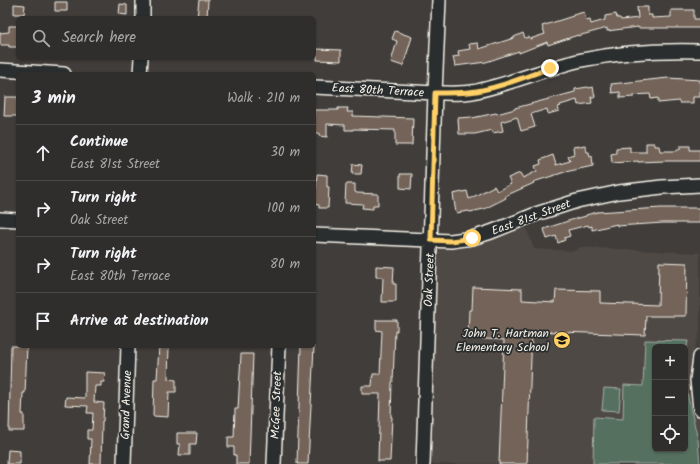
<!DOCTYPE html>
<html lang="en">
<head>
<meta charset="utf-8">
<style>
  :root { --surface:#302e2c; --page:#383634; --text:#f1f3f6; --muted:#a8a8a9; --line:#4b4a48 }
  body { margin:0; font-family:Kalam,sans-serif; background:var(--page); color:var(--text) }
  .controls { position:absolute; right:12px; bottom:12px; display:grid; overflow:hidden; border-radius:6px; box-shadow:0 1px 3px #0004 }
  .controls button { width:36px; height:36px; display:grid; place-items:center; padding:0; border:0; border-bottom:1px solid var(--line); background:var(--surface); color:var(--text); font:20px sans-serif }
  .stop { position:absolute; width:12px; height:12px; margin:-9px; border:3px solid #ffd166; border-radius:50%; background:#fff }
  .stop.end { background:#ffd166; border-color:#fff; box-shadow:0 1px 4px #0008 }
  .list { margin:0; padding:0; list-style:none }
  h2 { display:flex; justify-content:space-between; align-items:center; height:52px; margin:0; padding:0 16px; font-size:17px }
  h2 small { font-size:13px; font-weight:400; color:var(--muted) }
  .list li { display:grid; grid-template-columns:26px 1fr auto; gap:12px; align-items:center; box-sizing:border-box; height:56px; padding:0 16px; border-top:1px solid var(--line) }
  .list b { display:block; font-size:15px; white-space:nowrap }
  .list p { margin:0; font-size:13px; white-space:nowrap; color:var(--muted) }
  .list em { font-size:13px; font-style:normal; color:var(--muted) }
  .icon { flex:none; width:22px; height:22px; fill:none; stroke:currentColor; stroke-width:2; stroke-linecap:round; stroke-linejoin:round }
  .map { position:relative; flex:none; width:700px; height:464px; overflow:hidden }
  .search { position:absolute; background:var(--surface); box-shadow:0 1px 3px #0004; left:16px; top:16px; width:300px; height:44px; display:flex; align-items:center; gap:10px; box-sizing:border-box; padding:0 14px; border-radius:6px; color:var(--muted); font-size:15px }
  .panel { position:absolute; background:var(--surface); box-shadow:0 1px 3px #0004; left:16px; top:72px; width:300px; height:276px; border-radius:6px }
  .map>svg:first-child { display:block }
</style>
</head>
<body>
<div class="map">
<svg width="700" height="464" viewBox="0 0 700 464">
  <rect width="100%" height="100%" fill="#403d3b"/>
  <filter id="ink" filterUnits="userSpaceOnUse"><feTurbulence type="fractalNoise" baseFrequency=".025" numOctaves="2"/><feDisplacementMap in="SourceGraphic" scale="8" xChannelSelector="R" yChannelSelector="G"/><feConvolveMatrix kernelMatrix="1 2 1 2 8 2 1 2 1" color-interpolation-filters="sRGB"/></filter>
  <g filter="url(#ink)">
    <!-- built -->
    <path fill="#4f4844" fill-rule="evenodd" d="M525 224 534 249 575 251 580 247 700 253V332L693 353 690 371 691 387 700 422V464H423L430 244 460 246 502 236ZM655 347H685V449H655Z"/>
    <!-- green -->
    <path fill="#546f5e" stroke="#a4b0a3" d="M645 340 688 341 685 356V347H655V449H685V380L689 402 698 440 700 464H593L594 417 623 419 624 385 643 386Z
      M604 388 621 389 619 411 602 410Z"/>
    <!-- building -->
    <path fill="#736359" stroke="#f4f1e8" d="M199 0H208L207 18H197Z
      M55 2H67V11H55Z
      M14 4 25 5 24 14H14Z
      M120 4 127 5V15L119 14Z
      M637 7H648V15H652V18L671 17V10H694V19H700V28H638V27L607 31V28L578 36V35L548 45 547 42 519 53V51L486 62 455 66 453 57 459 56 458 51 470 49 469 44 478 43 479 49 514 38V37L523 33 525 38 529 37 530 39 545 34 542 26 573 16V15L584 12 586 21 590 20 591 24 605 20V16L616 14 617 18H620L621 20 638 18Z
      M9 26H18V47H9V45H0V33L9 32Z
      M395 31 412 37 403 66 391 62 397 41 392 39Z
      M317 49 341 50V61L317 60Z
      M668 78 700 80V97H693V103H679V101L658 103V98L651 99 650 94 634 95V97L620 98V92L612 93 611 84Z
      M588 87 589 88 593 87 595 97H591L592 103 578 105 577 100 560 105 561 106 558 107 559 111 548 114 547 109 531 114 535 127 521 131 517 117 501 122 503 131 493 133 492 130 475 134H459L458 118 472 117V118L496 113 497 114 515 109V108L575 92V89Z
      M5 97H18V116H4Z
      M338 108H348L347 112H353V116L413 118 412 145H395V130L353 129V130H345V125L327 124V137L319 136V133H314V110H338Z
      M646 143H654V146H659L660 151H677V149H680V146H690V150H700V161H664L638 162V161L612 163 611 154 616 153V148L630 147V152H646Z
      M585 145 587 152H589L590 157 592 156 593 166 565 172 533 182 534 183 505 196 506 198 484 209 470 212 469 211 456 213 453 194 467 191 469 199 494 186 497 191 511 184 508 178 520 173 523 178 537 171 535 166 541 164 540 160 553 155 556 165 570 161 568 156 574 154 573 147Z
      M353 164 362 165 361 174H352Z
      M317 174 327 175V187H329L328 208H319V205L314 204V189H316Z
      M400 174H412L411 189 400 188Z
      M346 184H355V192L357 193 378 194V205H373V209L362 208 363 204 345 203Z
      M661 208H700V223H663L617 226V224L592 230V226L589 227 588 225 568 230 570 236 564 238 565 240 558 243 556 236 547 239 544 229 568 221 586 216V215L597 212Z
      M659 262 687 263 686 316H646L645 335 532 331 527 464H499L504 340 468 338 469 310H472L473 287 522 289V300L555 302 556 290 600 291V303L658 305Z
      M376 266 394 267 393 284H396V302H382L383 277H376Z
      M376 320H397V331H395L393 382H392L391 417H392L390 461H378L380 394H362V386H372L373 374H380L382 331 376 330Z
      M11 346H27L25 393H23L22 414H24V431H9Z
      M159 346H169L168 379 176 380V392H169L168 417 153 416 154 379H157Z
      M301 346H314L308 464H297Z
      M241 354H253L249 464H236V455H234V447H228V437H234L235 409H238Z
      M85 372 105 373 104 382H101V386H95L94 402 104 403 103 421H102L101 464H90L91 439H87V430H92L93 413H87L88 406 65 405 66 397 85 398Z
      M177 433H197L196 444H190V455H179L180 444H177Z
      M8 450 20 451V464H7Z"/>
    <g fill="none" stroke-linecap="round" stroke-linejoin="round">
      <!-- minor casing -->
      <g stroke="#f4f1e8" stroke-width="16">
        <path id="minor" d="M143 18V0
          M0 70 64 74
          M140 74 141 58
          M314 87 435 93C447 93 460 94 472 92 509 85 545 68 582 60 621 52 661 50 700 51
          M0 219 18 220
          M314 235 451 241 472 238 491 232 536 214 577 201 619 192 662 187 700 185
          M700 357 697 380 700 409
          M124 464 128 346
          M274 464 279 346
          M423 464 435 93 439 0"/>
      </g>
      <!-- minor -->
      <use href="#minor" stroke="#2a2d2e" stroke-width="13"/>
    </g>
  </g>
  <g fill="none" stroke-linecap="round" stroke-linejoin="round" filter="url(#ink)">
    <!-- route -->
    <path stroke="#ffd166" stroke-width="5" d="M472 238 451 241 431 240 435 93C447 93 458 93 469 92 496 89 525 77 550 68"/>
  </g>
  <!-- icons -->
  <defs>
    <g id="school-disc" transform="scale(0.9)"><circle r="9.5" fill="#ffd166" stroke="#2a2d2e"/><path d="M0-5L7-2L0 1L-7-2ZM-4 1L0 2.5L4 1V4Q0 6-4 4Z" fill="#111"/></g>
  </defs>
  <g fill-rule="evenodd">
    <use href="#school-disc" x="562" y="340"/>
  </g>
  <g text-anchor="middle" stroke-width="3.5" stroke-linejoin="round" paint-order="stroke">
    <!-- street labels -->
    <g font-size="12" fill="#f4f1e8" stroke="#2a2d2e">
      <text transform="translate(378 90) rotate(3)" y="4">East 80th Terrace</text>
      <text transform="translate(531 217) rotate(-20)" y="4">East 81st Street</text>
      <text transform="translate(429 280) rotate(-88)" y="4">Oak Street</text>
      <text transform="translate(126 405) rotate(-88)" y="4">Grand Avenue</text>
      <text transform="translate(276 405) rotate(-88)" y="4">McGee Street</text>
    </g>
    <!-- poi labels -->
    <g font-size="12" fill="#f4f1e8" stroke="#2a2d2e" text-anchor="end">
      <text x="549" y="337">John T. Hartman<tspan x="549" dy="14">Elementary School</tspan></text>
    </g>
  </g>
</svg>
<div class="controls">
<button>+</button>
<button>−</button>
<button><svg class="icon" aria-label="locate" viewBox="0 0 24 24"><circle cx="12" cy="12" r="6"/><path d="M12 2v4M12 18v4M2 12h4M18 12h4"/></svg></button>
</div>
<div class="stop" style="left:472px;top:238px"></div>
<div class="stop end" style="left:550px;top:68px"></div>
<div class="search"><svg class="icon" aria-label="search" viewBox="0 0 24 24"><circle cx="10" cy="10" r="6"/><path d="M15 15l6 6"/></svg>Search here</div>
<section class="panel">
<h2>3 min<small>Walk · 210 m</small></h2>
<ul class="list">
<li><svg class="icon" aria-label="ahead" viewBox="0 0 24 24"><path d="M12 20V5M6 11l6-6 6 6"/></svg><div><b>Continue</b><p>East 81st Street</p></div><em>30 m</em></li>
<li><svg class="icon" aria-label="right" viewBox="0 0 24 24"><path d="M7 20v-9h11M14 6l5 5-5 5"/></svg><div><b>Turn right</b><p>Oak Street</p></div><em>100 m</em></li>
<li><svg class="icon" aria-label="right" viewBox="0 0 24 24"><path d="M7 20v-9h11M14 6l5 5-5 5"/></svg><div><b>Turn right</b><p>East 80th Terrace</p></div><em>80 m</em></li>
<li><svg class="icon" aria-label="arrive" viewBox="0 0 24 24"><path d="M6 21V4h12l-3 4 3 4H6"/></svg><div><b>Arrive at destination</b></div></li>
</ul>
</section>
</div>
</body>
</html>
